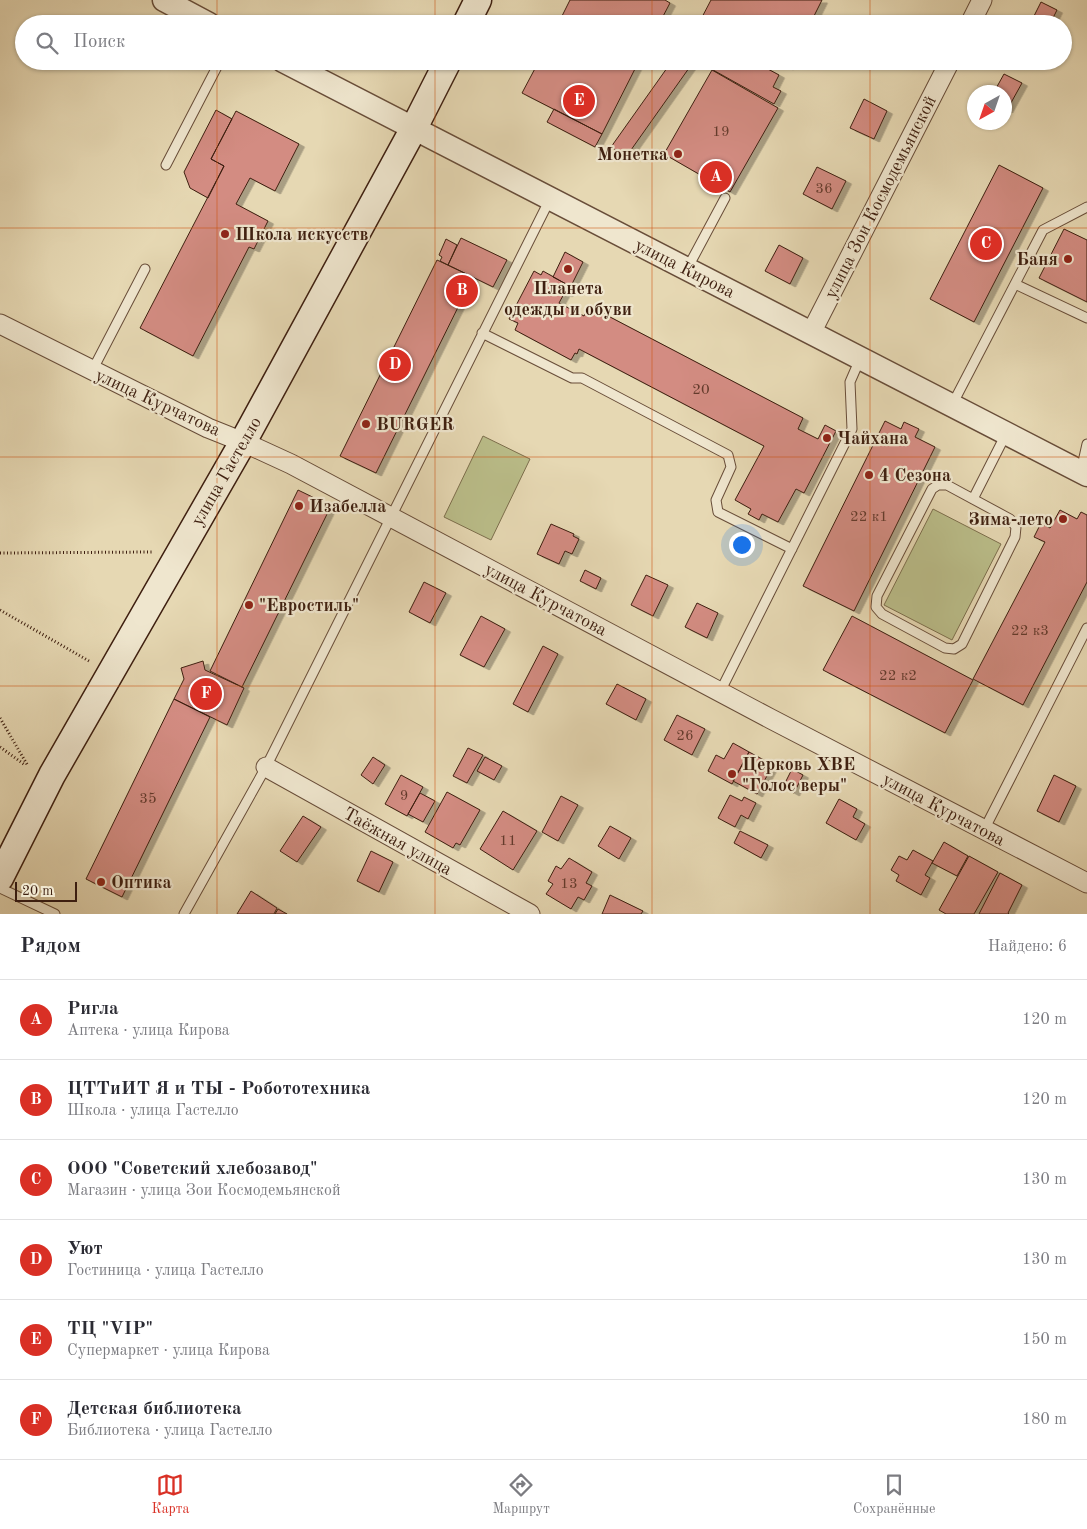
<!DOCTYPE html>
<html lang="ru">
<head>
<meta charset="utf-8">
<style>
  :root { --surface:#fff; --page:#f2f2f3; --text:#2b2b33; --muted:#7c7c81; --line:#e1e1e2; --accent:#d93025 }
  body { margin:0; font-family:"Old Standard TT",serif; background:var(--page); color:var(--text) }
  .compass { position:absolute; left:967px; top:85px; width:45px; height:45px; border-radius:50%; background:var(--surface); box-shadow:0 1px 4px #0004; rotate:220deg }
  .scale { position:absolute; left:15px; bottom:12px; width:62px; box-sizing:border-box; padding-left:5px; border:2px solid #3e1f10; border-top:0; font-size:14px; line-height:18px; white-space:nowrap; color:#3e1f10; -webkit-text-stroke:4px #efe6ce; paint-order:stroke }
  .you { position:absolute; left:741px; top:544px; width:18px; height:18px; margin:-12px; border:4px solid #fff; border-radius:50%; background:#1a73e8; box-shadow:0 0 0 8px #1a73e833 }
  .badge { display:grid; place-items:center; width:32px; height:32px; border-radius:50%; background:var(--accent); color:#fff; font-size:16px; font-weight:700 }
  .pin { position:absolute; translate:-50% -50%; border:2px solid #fff; box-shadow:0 1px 5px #0006 }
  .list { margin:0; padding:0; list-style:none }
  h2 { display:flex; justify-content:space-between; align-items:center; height:65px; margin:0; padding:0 20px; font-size:21px }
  h2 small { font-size:16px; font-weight:400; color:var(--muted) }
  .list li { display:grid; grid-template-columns:32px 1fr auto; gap:15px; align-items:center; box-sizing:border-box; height:80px; padding:0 20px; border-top:1px solid var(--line) }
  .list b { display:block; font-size:19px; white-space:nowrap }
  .list p { margin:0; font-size:16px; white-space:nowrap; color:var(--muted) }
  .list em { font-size:16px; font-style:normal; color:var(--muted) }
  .icon { flex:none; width:28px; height:28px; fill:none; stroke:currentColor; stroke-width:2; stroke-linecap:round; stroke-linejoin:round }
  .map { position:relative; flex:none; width:1087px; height:914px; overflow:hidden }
  .search { position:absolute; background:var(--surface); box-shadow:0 1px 4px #0004; left:15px; right:15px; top:15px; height:55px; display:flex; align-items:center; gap:12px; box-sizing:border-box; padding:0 18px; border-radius:28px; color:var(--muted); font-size:19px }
  .sheet { height:545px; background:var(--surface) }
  nav { display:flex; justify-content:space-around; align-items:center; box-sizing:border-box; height:70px; border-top:1px solid var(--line); background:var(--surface); font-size:14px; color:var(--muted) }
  nav a { display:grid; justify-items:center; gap:2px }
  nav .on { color:var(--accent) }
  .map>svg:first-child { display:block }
</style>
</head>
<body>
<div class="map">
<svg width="1087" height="914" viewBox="0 0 1087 914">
  <defs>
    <filter id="shadow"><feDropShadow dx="5.5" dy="3" stdDeviation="0" flood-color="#0004"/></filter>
  </defs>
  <rect width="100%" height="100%" fill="#e6d8b3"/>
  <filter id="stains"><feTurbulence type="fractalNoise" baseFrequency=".004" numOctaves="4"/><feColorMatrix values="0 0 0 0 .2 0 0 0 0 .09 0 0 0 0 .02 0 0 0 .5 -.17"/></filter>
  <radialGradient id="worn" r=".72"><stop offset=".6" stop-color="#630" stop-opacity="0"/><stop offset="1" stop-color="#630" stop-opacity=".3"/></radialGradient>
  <!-- green -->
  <path fill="#babd89" stroke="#7c6e4c" d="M483 436 530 459 491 540 444 517Z
    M933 509 1001 544 952 640 884 605Z"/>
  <!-- building -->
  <path fill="#d38c82" stroke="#3e1f10" filter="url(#shadow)" d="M570 0H665L670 3 659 24H558Z
    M711 0H822L810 24H705L700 21Z
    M1041 2 1057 10 1050 24H1030Z
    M539 61H639L602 134 522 93Z
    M672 61H694L626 157 611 147Z
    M697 61H753L779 75 773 87 781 91 774 104Z
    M777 61H790L788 67Z
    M712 70 778 108 730 192 664 154Z
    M1004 74 1022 83 1007 110 1004 108V92H994Z
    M864 99 887 111 874 139 850 128Z
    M554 109 602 134 595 147 547 122Z
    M216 110 232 119 211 159 224 166 208 198 190 188 184 172Z
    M236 111 299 144 275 191 250 178 236 204 268 221 254 249 249 247 193 356 140 328 224 166 211 159Z
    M999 165 1043 188 974 322 930 299Z
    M817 167 846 181 832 209 803 194Z
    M1064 229 1087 240V302L1039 278Z
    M461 238 507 260 493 287 448 265Z
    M446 239 457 245 448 265 440 261 442 257 439 255Z
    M779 245 803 258 790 284 765 271Z
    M565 252 583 262 567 294 562 291 566 284 553 277Z
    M437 260 473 277 376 473 340 456Z
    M534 271 541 275 543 271 566 284 562 291 565 292 559 303 584 316 589 306 803 418 798 429 818 439 825 425 836 431 804 493 796 489 778 522 762 514 759 520 748 514 751 509 735 500 764 446 579 349 577 354 575 353 571 360 515 330 518 323 509 319Z
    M885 421 901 429 904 422 919 429 915 437 935 447 854 611 803 586Z
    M298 490 331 506 242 687 210 671Z
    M1060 510 1077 519 1081 512 1087 515V582L1023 705 973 679 1045 542 1034 537 1041 523 1050 528Z
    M551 524 574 534 573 536 579 539 572 554 565 551 559 564 537 554Z
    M585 570 601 578 596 589 580 581Z
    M646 575 668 585 653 616 631 605Z
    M424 582 446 593 430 623 409 612Z
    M697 603 718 613 707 638 685 627Z
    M481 616 505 629 484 667 460 655Z
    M852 616 973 680 945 733 823 670Z
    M543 646 558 654 528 712 513 704Z
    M203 661 205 670 244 688 227 725 174 699 184 679 181 668Z
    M617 684 646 699 636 720 606 704Z
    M174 699 210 717 122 897 86 879Z
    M677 715 705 729 692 755 664 740Z
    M733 743 749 752 732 784 708 771 716 755 724 759Z
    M468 748 483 755 467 783 453 776Z
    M749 752 773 765 757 794 733 781Z
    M373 757 385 765 373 784 361 775Z
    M485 757 502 766 494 780 477 771Z
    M792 769 803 775 794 793 783 787Z
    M401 775 423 787 407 816 385 804Z
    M1054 775 1076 786 1059 822 1037 811Z
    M447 792 480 810 460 845 456 843 453 848 425 832Z
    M420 793 435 801 423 822 408 814Z
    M730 795 742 801 744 797 756 803 748 819 741 815 735 827 718 818Z
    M561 796 578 805 558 841 542 832Z
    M839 799 857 809 853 817 865 824 856 840 826 823Z
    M503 811 537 831 513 870 480 849Z
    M303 816 321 827 297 862 280 851Z
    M610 826 631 838 619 859 598 846Z
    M740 831 768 845 761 858 734 843Z
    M944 842 968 856 957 876 932 863Z
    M913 850 933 861 925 875 930 878 921 895 896 881 899 875 891 870 899 856 907 860Z
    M371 851 393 862 379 892 357 881Z
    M969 856 998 872 974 914H946L939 910Z
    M569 858 592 872 586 883 592 886 584 900 578 897 571 909 546 894 553 884 548 881 556 866 561 869Z
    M1000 873 1022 885 1008 913 1009 914H979Z
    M251 891 277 908 274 914H237Z
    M610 895 643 911 641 914H602Z
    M278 909 287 914H275Z"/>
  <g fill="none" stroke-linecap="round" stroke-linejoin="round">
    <!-- service casing -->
    <g stroke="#684d39" stroke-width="11">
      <path id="service" d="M166 165 220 61
        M687 269 725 198
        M1015 284 1087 318
        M482 333 572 378H582L728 455 731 467 716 500 718 512 792 549
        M92 371 145 269
        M952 405 1043 230 1087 207
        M1081 471 1087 444
        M938 485H947L1010 519 1016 527 1015 537 962 644 954 649 945 648 882 614 876 607 877 596 932 489Z
        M973 499 1006 434
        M720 692 852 429 850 382 860 359
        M984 830 1087 628
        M0 888 55 914
        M184 914 266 767 550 199"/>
    </g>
    <!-- minor casing -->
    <g stroke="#684d39" stroke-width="21">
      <path id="minor" d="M970 24 982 0
        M0 324 208 428 243 442 291 464 771 719 1087 883
        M811 333 950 61
        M266 767 530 914"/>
    </g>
    <!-- tertiary casing -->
    <g stroke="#684d39" stroke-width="25">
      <path id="tertiary" d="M164 0 209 24
        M283 61 1087 475"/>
    </g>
    <!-- secondary casing -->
    <g stroke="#3e1f10" stroke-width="29">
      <path id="secondary" d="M466 24 478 0
        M0 878 52 775 243 442 414 128 448 61"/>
    </g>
    <!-- path -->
    <path stroke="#3e1f10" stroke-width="3" stroke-dasharray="1 2.5" stroke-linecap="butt" d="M0 553 152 552
      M0 610 89 661
      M0 718 28 766
      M0 747 25 765"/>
    <!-- service -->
    <use href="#service" stroke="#efe6ce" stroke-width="9"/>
    <!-- minor -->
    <use href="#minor" stroke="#efe6ce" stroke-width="19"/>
    <!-- tertiary -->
    <use href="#tertiary" stroke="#efe6ce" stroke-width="22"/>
    <!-- secondary -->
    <use href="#secondary" stroke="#efe6ce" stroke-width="26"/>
  </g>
  <!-- grid -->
  <path fill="none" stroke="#ce500d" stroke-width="1" stroke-opacity="0.55" d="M217 0V24M435 0V24M652 0V24M870 0V24M217 61V914M435 61V914M652 61V914M870 61V914M0 228H1087M0 457H1087M0 686H1087"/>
  <!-- markers -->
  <g fill="#8f2418" stroke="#efe6ce" stroke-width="2">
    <circle cx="678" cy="154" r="5"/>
    <circle cx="225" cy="234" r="5"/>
    <circle cx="1068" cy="259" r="5"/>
    <circle cx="568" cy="269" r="5"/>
    <circle cx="366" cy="424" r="5"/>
    <circle cx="827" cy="438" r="5"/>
    <circle cx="869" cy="475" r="5"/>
    <circle cx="299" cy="506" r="5"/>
    <circle cx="1063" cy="519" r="5"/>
    <circle cx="249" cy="605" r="5"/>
    <circle cx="732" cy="774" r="5"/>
    <circle cx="101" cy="882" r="5"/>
  </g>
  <g text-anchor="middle" stroke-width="4.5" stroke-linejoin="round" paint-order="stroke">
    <!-- number labels -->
    <g font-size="15" fill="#633a2c">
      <text x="721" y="136">19</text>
      <text x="824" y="193">36</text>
      <text x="701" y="394">20</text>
      <text x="869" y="521">22 к1</text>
      <text x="1030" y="635">22 к3</text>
      <text x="898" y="680">22 к2</text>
      <text x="685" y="740">26</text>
      <text x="404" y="800">9</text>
      <text x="148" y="803">35</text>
      <text x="508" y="845">11</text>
      <text x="569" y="888">13</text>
    </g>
    <!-- poi labels -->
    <g font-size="18" font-weight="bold" fill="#3e1f10" stroke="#efe6ce" text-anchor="start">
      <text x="668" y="160" text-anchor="end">Монетка</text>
      <text x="235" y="240">Школа искусств</text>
      <text x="1058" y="265" text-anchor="end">Баня</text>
      <text x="568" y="294" text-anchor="middle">Планета<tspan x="568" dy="21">одежды и обуви</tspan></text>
      <text x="376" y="430">BURGER</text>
      <text x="837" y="444">Чайхана</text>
      <text x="879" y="481">4 Сезона</text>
      <text x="309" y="512">Изабелла</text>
      <text x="1053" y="525" text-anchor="end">Зима-лето</text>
      <text x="259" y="611">"Евростиль"</text>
      <text x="742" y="770">Церковь ХВЕ<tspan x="742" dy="21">"Голос веры"</tspan></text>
      <text x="111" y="888">Оптика</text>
    </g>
    <!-- street labels -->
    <g font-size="18" fill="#3e1f10" stroke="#efe6ce">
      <text transform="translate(880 197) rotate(-63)" y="6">улица Зои Космодемьянской</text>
      <text transform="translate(685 268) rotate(27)" y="6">улица Кирова</text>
      <text transform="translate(158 402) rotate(25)" y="6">улица Курчатова</text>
      <text transform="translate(226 471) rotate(-60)" y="6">улица Гастелло</text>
      <text transform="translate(546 599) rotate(28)" y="6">улица Курчатова</text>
      <text transform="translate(944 809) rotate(28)" y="6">улица Курчатова</text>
      <text transform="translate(398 841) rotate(29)" y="6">Таёжная улица</text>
    </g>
  </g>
  <rect width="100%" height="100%" filter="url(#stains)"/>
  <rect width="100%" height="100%" fill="url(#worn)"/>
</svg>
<svg class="compass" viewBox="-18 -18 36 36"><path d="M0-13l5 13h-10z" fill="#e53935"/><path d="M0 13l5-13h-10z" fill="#7c7c81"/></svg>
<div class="scale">20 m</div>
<div class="you"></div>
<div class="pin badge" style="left:716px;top:177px">A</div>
<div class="pin badge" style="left:462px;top:291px">B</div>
<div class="pin badge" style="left:986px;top:244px">C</div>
<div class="pin badge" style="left:395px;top:365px">D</div>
<div class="pin badge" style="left:579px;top:101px">E</div>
<div class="pin badge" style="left:206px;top:694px">F</div>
<div class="search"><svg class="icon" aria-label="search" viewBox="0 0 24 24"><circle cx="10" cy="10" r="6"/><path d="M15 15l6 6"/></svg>Поиск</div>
</div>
<section class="sheet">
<h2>Рядом<small>Найдено: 6</small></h2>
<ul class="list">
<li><span class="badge">A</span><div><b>Ригла</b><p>Аптека · улица Кирова</p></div><em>120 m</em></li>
<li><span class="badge">B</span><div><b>ЦТТиИТ Я и ТЫ - Робототехника</b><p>Школа · улица Гастелло</p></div><em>120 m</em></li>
<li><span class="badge">C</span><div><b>ООО &quot;Советский хлебозавод&quot;</b><p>Магазин · улица Зои Космодемьянской</p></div><em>130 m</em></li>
<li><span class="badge">D</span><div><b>Уют</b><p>Гостиница · улица Гастелло</p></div><em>130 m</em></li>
<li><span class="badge">E</span><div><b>ТЦ &quot;VIP&quot;</b><p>Супермаркет · улица Кирова</p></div><em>150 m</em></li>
<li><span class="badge">F</span><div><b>Детская библиотека</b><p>Библиотека · улица Гастелло</p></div><em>180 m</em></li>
</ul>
</section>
<nav>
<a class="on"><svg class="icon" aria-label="map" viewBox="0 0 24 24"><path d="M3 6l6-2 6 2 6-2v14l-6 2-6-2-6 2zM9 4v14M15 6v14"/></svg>Карта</a>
<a><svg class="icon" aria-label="directions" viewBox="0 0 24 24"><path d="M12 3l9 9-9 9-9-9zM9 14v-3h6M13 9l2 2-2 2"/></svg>Маршрут</a>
<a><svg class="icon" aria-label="saved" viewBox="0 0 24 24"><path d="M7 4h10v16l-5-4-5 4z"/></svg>Сохранённые</a>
</nav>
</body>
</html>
